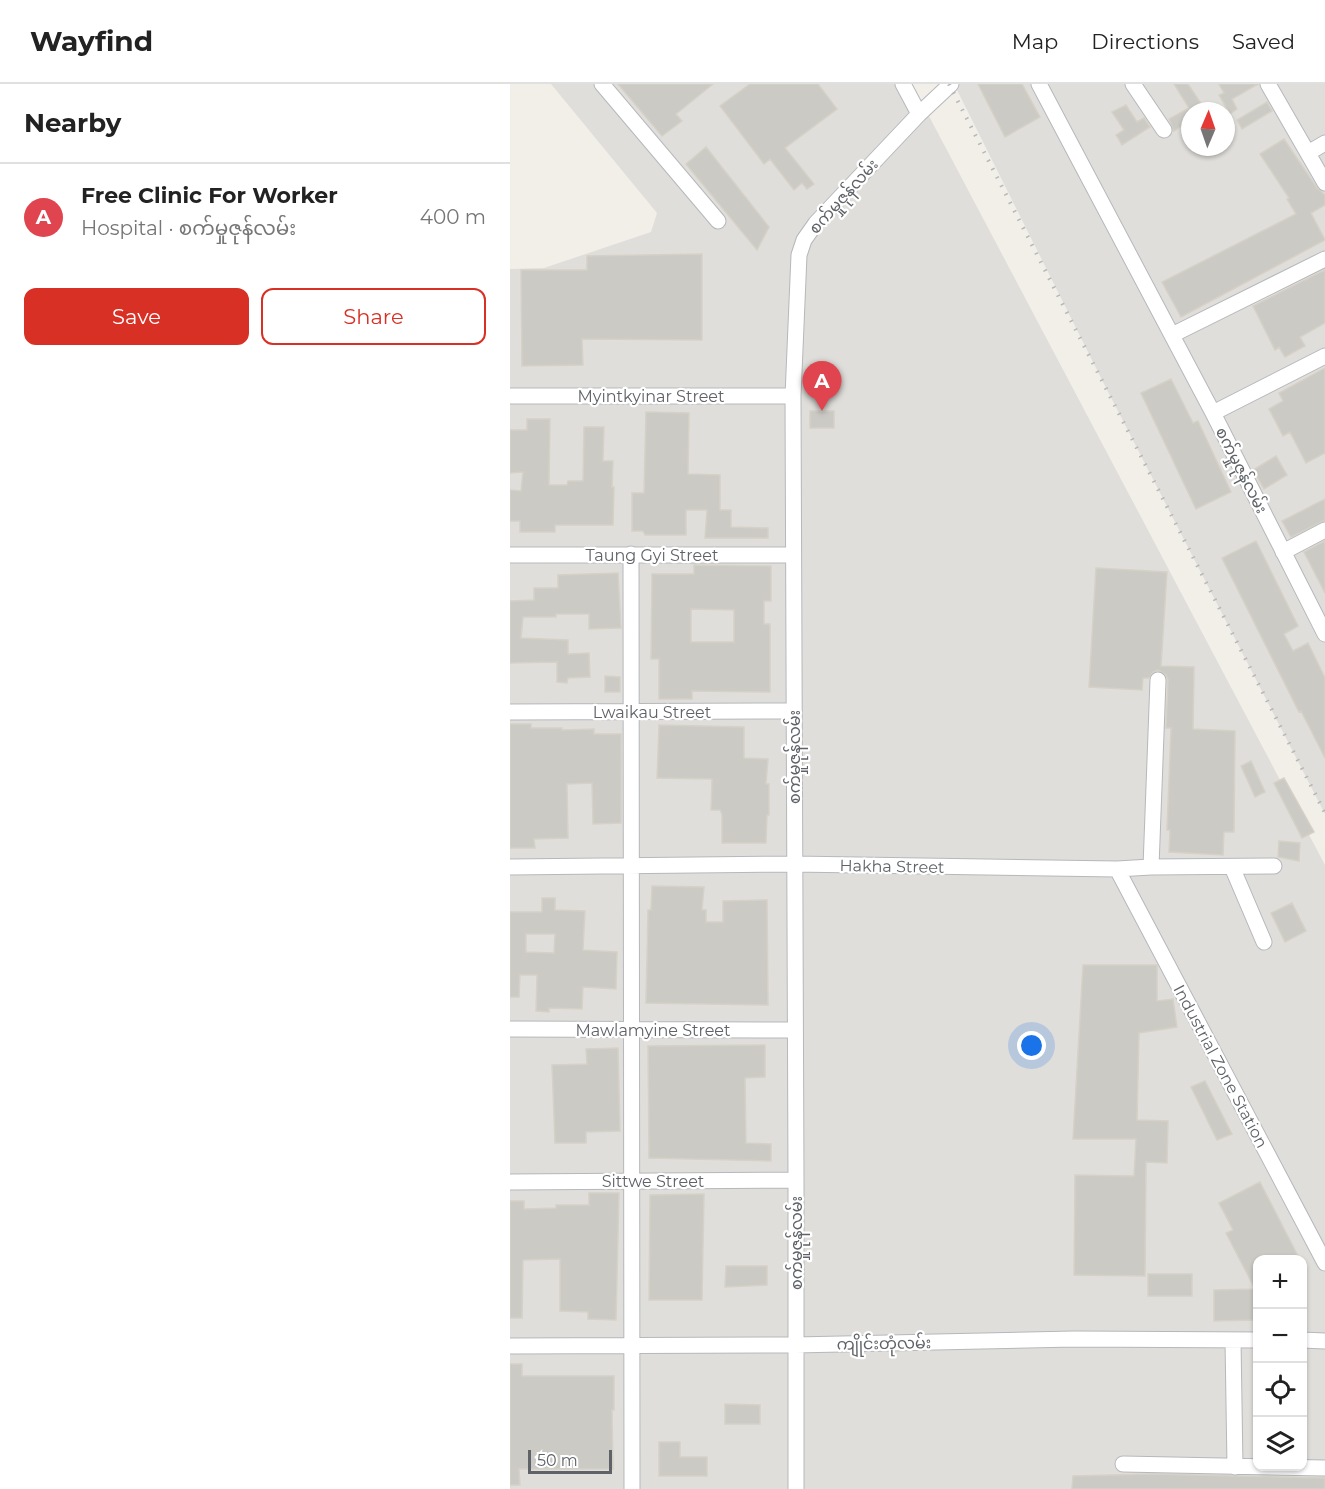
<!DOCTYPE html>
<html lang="en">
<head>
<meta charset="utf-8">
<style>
  :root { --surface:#fff; --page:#f6f6f6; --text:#222; --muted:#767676; --line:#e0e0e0; --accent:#d93025 }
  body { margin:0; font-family:Montserrat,"Noto Sans Myanmar",sans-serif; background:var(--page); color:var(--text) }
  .controls { position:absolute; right:18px; bottom:18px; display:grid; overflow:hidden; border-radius:12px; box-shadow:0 2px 4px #0004 }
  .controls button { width:54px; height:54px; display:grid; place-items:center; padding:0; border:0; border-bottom:2px solid var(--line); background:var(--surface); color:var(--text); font:30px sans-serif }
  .compass { position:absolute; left:671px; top:18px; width:54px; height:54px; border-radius:50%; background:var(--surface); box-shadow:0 2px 4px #0004; rotate:2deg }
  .scale { position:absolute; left:18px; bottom:15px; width:84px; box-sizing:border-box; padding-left:6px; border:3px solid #5f6368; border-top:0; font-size:16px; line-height:21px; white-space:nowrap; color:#5f6368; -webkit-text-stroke:4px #fff; paint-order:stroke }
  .you { position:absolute; left:522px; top:962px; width:21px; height:21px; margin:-15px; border:4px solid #fff; border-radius:50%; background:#1a73e8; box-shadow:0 0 0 9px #1a73e833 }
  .badge { display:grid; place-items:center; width:39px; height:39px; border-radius:50%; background:var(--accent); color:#fff; font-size:20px; font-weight:700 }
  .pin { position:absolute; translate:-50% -50px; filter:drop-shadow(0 2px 3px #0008) }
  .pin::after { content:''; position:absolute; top:32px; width:21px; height:18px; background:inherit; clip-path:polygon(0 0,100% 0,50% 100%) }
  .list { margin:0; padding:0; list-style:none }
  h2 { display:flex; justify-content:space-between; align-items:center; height:78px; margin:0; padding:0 24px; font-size:26px }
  h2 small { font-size:20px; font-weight:400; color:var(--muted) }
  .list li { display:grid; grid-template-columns:39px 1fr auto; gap:18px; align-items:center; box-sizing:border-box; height:108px; padding:0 24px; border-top:2px solid var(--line) }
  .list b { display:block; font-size:22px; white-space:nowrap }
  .list p { margin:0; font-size:20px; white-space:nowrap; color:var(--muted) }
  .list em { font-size:20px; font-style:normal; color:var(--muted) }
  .actions { display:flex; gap:12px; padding:18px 24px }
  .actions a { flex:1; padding:14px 0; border:2px solid var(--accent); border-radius:12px; text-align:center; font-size:21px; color:var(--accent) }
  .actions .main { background:var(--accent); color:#fff }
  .icon { flex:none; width:33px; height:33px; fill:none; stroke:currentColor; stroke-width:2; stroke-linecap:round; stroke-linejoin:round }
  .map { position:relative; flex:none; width:815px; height:1405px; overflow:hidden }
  header { display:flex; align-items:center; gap:36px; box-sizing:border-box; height:84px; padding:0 30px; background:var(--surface); border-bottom:2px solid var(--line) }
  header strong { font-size:28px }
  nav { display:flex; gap:33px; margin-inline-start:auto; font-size:21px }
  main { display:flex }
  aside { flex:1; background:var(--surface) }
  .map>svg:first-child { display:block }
</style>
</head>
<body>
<header>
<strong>Wayfind</strong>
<nav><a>Map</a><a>Directions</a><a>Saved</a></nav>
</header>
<main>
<aside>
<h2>Nearby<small></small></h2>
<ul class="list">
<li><span class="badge" style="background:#e0444e">A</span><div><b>Free Clinic For Worker</b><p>Hospital · စက်မှုဇုန်လမ်း</p></div><em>400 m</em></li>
</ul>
<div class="actions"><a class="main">Save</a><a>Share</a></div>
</aside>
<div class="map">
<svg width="815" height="1405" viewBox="0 0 815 1405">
  <rect width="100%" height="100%" fill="#f1efe8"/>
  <!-- industrial -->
  <path fill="#e0deda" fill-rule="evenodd" d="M41 0H402L815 781V1405H0V185L34 184 141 148 147 129ZM748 1176H792V1382H748Z
    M444 0H815V730L592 296ZM680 27H716V63H680Z"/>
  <!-- building -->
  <path fill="#cccac5" stroke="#d6d1c6" stroke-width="1.5" fill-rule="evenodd" d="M108 0H203L166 30 172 37 152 52Z
    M240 0H308L327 25 275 64 304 100 297 105 292 99 284 106 260 75 254 80 210 22Z
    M468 0H512L530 33 495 53Z
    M664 0H678L696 27H681L680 25V36L664 47 659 35 679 24Z
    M709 0H748L722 15 727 25 720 30 709 11 714 9Z
    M757 18 762 27 732 45 727 36Z
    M616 21 627 38 634 34 640 43 612 61 606 51 614 46 602 28Z
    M774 55 807 104 815 111V121L801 129 815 156 671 233 652 198 786 130 777 115 779 114 750 70Z
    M196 63 259 143 247 166 176 80Z
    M192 170V256L72 255 73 281 12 282 11 186H77V172Z
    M815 186V239L790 253 795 262 775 273 769 263 765 266 743 222Z
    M815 284V369L796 379 780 348 773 352 759 325 773 317 769 309Z
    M661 295 683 339 688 337 721 408 686 425 631 309Z
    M300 327H324V344H300Z
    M136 328 179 329 178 390 210 391V426H221V443L258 444V454H195L197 426H176V451H135L133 447H122V409H134Z
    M17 335H40L39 401H57L58 397H73L74 343H94L93 377H103L102 403H104L103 441H45V448H10V437H0V406L11 407 13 388 0 389V346H17Z
    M766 372 777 391 754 405 743 386Z
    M815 415V436L781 453 772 437Z
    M746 457 788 542 774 550 783 567 798 559 815 594V674L791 627 789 628 712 474Z
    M815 457V509L794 468Z
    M184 481 261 482V517H254V540H260V608L182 607V615H149V575H141L142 490H184ZM181 525 224 526V558H181Z
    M586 484 657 488 651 582 684 583 683 645 725 647 724 748H714L713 771 659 768 660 746H657L661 644H656L658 596 656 591 648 586 643 588 639 594H633L632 606 579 603Z
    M108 489 111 544 79 545V530H46V533H13L11 554 58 556V570L79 569 80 593 58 594 57 599 47 598V578L0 579V517L24 516V504H48V491Z
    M95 592 110 593V608H95Z
    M0 640H21V644H52V646L84 645V650H111V739L83 740 82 699 57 700 58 754 24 755 25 764H0Z
    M149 641 234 643V674L258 675 256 700H259V731H257L256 759H212V730L210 726H201L202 695 147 694Z
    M741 677 755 708 745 713 731 682Z
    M774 694 804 748 792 754 764 699Z
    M769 757 790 759 789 777 768 773Z
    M142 802 194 803 192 826H196V838H213V817L257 816 258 921 136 919 138 826H141Z
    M32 814H45V826L75 827 73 866 107 868 106 905 73 903 72 925 39 924V928L26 927 27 891H10L9 913H0V828H32ZM16 850H45L44 869 16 868Z
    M782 819 796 847 775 858 761 829Z
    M573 881H647V917L663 915 667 943 629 949 627 1036 658 1037 657 1079 636 1078 635 1192 564 1191 565 1091 624 1092 626 1055H563Z
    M255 961V993L235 994 236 1059 261 1060V1077L139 1074 138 962Z
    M108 964 110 1047 76 1048V1059H45L42 981 77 980 76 965Z
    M695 997 722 1050 707 1056 681 1003Z
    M750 1098 790 1176H747V1236L704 1237V1206L745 1205 716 1149 723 1146 709 1119Z
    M79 1109H109L106 1236 78 1235V1228L50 1227V1175L13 1176 12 1234H0V1117H14V1125L46 1124V1121H79Z
    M194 1110 192 1216H139L140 1111Z
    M216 1182H257V1201L215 1203Z
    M638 1190H682V1212H638Z
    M0 1280H12V1292H104V1326H102L103 1385H9L10 1401H0Z
    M215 1320 250 1321V1340H215Z
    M149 1358H170V1373H197V1392H149Z
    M641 1390 815 1394V1405H562L563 1392Z"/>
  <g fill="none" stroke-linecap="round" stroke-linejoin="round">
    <!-- minor casing -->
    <g stroke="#b5b8bc" stroke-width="17">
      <path id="minor" d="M92 0 208 137
        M393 0 409 30
        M529 0 703 329 815 550
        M623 0 654 46
        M758 0 815 99
        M798 69 815 59
        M662 251 815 175
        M0 312H283
        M703 329 815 272
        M773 468 815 446
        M121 470 122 1405
        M0 471H283
        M0 628 283 627
        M0 783 284 780 607 785 641 783 764 782
        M641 783 648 596
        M722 783 754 858
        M607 785 815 1179
        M0 945 285 946
        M0 1098 286 1096
        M723 1256 725 1383
        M792 1256 815 1257
        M0 1262 285 1261 564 1255 748 1256
        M613 1380 815 1384
        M286 1405V1096L283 312 289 171 294 156 306 139 409 30 441 0"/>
    </g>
    <!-- minor -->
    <use href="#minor" stroke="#fff" stroke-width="15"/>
    <!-- rail -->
    <path stroke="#b6b7b8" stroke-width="4" stroke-dasharray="1.5 8" stroke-linecap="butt" d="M439 0 815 729"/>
  </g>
  <g text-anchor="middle" stroke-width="4.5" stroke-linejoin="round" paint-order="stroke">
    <!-- street labels -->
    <g font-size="16" fill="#5f6368" stroke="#fff">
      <text transform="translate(333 112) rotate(-48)" y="6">စက်မှုဇုန်လမ်း</text>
      <text x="141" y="318">Myintkyinar Street</text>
      <text transform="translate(732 386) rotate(63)" y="6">စက်မှုဇုန်လမ်း</text>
      <text x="142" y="477">Taung Gyi Street</text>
      <text x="142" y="634">Lwaikau Street</text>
      <text transform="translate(284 673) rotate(-90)" y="6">စက်မှုဇုန်လမ်း</text>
      <text transform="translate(382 782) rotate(1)" y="6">Hakha Street</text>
      <text x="143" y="952">Mawlamyine Street</text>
      <text transform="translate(711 982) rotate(62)" y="6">Industrial Zone Station</text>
      <text x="143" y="1103">Sittwe Street</text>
      <text transform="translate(286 1159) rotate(-90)" y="6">စက်မှုဇုန်လမ်း</text>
      <text transform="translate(374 1259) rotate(-1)" y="6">ကျိုင်းတုံလမ်း</text>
    </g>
  </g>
</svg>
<div class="controls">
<button>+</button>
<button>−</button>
<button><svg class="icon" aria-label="locate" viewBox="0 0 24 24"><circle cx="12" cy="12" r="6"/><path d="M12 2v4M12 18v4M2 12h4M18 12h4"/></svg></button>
<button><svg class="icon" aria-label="layers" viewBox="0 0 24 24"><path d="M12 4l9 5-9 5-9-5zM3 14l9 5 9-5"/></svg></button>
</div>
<svg class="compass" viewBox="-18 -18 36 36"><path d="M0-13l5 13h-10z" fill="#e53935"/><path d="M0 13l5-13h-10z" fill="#767676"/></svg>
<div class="scale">50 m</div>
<div class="you"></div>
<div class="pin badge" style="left:312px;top:327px;background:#e0444e">A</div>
</div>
</main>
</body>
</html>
